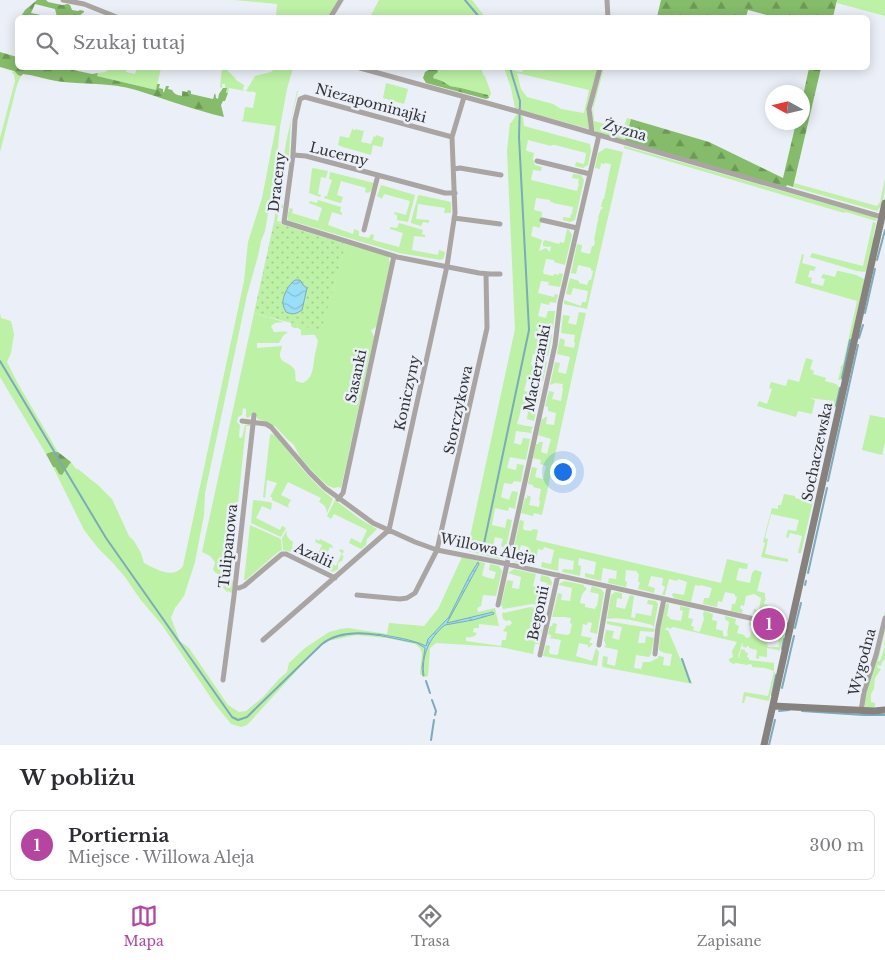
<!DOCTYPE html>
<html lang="pl">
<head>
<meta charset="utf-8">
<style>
  :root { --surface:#fff; --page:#f2f2f3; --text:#2b2b33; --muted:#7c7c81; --line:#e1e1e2; --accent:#b545a1 }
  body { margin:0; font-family:"Libre Baskerville",serif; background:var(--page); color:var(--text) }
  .compass { position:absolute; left:765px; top:85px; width:45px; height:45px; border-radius:50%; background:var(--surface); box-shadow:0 2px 12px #0003; rotate:278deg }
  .you { position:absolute; left:562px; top:471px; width:18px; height:18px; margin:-12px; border:4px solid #fff; border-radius:50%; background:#1a73e8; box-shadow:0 0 0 8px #1a73e833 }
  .badge { display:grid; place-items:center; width:32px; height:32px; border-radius:50%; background:var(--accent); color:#fff; font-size:16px; font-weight:700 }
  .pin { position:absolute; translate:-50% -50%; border:2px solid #fff; box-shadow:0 1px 5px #0006 }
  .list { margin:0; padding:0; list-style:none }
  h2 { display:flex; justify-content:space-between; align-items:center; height:65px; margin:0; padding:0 20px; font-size:21px }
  h2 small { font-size:16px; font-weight:400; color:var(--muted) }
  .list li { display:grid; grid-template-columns:32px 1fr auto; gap:15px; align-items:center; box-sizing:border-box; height:70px; margin:0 10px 10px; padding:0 10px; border:1px solid var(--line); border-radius:8px }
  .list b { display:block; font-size:19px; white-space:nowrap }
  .list p { margin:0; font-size:16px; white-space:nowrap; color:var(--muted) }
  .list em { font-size:16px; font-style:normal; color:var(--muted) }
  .icon { flex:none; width:28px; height:28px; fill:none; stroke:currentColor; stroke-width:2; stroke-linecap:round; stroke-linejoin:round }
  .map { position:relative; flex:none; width:885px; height:745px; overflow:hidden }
  .search { position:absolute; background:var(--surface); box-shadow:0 2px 12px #0003; left:15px; right:15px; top:15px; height:55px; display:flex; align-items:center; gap:12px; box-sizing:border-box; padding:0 18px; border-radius:8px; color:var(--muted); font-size:19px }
  .sheet { height:145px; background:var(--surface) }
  nav { display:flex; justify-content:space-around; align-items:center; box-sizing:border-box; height:70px; border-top:1px solid var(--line); background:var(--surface); font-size:14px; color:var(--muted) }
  nav a { display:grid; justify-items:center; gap:2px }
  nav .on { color:var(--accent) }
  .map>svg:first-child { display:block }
</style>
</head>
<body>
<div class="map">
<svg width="885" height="745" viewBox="0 0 885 745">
  <defs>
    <pattern id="forest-firs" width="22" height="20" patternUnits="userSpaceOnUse" patternTransform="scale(1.25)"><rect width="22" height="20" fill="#84bc69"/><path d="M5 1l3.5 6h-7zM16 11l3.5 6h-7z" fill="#6d9957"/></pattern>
    <pattern id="park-dots" width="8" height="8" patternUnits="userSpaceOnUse" patternTransform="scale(1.25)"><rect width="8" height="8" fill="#bdf1a5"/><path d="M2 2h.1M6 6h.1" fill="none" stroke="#a3cf8f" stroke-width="1.8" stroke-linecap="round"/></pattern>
    <pattern id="water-waves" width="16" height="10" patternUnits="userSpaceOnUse" patternTransform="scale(1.25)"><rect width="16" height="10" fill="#9adff7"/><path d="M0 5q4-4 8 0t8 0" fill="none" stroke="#85c0d4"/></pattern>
  </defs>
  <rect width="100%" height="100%" fill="#ebeff7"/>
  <!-- grass -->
  <path fill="#bdf1a5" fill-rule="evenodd" d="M234 0H339L328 18 276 17 277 4Z
    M379 0H472L485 17H370Z
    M837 0H885V16L837 3Z
    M111 68H127L126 72 135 74 137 68H161L156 90 97 76 98 73 105 72Z
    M222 68H225L235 78 236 80 244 85 243 90 246 91 255 76 271 72 275 68H293L287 89 280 127 276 167 265 231 261 241 258 256 247 295 205 493 204 515 195 562 184 596 175 608 171 618 180 641 189 648 228 705 239 712 246 711 263 697 279 679 287 672 289 663 305 648 329 632 340 629 348 628 387 634 389 623 424 626 438 609 462 557 485 563 482 575 485 577 494 579 496 572 489 570 490 564 499 566 502 571 496 596 483 595 481 606 477 608 478 612 495 608 499 626 479 624V628H474L473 632 477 633C475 637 471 638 466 637V641L501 646 502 640H506L507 632 503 631 507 625 509 626 512 623 510 620 506 621 503 619 502 614 503 612 504 613 530 607 545 610V611L546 612 539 644H535L533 654 500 647 436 643 430 648 428 676 424 677 420 674 422 653 420 648 415 644 387 638 356 635 323 642 247 725 241 727 231 724 215 704 162 625 140 599 125 577 112 562 98 548 84 530 53 467H55L59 474 64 473 71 462 76 469H78L99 486 112 499 129 536 134 541 141 553 144 563C156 569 173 580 183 566L244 281 248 242 262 198 276 126 241 121 243 120 245 107 253 108 256 93 252 91 251 92 229 88 228 93H226L227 88H225V84H222V88L220 87Z
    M435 68H485L481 69 484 76H485L491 93 489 98 488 95 461 88 450 86 442 81 433 78 437 69Z
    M504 68H514L515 71 522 72 524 68H599L588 115 589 129 515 108 511 88ZM517 73 589 90 584 113 561 109 553 104 527 97 521 89Z
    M603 68H604L593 109 594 121 623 129 627 118 631 119 625 141 599 133 593 129C589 109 598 87 603 68Z
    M13 71 18 75 21 76 17 85 0 152V138L15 81 14 74 12 73Z
    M386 83 408 89 404 104 383 98Z
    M297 91H298L291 120 289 156H286L279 204 283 205V208H279L277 221 281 222V224L274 222 286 143Z
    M517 114 523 117 524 126 590 144 591 151 588 165 583 168 575 166 576 162 584 164 586 153 555 145H552L551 146 528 140 526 150 527 151 534 153 533 159 535 165 542 167 541 171 533 170 531 180 577 191 579 184 578 183 579 179 572 178 573 174 581 175 584 180 575 220 570 222 563 220V217L570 218 571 214H572L573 207 553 203V202H550V200L536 198 534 210 542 212 540 228 533 226 531 236 542 240 539 251 546 248 550 252 551 246 548 247 543 246V242L545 240 559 244 560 242 564 243 567 229 569 230 572 235 565 265 554 262V260L546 259 543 272 544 274 553 276 554 274 559 275V273L563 274 560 287 548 285 549 282 541 281 538 293 554 297 555 294 558 295 556 303 550 302 549 305 541 303 538 316 546 318 548 311H555L553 329 539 326 536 338 544 340 546 334 552 335 548 356 533 354 531 365 539 367 540 360 547 362 543 381 527 380 524 391 533 393 534 386 541 388 534 421 527 419 528 412 521 410 517 424 533 427 531 430 532 433 516 431 514 443 521 445 523 438 530 439 526 460 510 457 507 468 516 470 517 464 524 465 521 482 514 481 512 484 504 483 501 497 509 500 512 491 518 492 515 509 509 507 508 511 495 508 492 525 505 528 507 519 512 520 506 548 502 547 501 545 503 539 495 537 492 550 505 553 504 556 500 559 467 551 515 329 507 151 510 123H511Z
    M353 127V130H355V129L364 131 361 142 371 144 374 136 376 137V135L384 138 382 147 373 145 371 155 343 147 338 145 340 136 349 138Z
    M624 146 874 217 877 219 876 221 846 212 844 213 624 148Z
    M606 148 623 152 587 309 564 304V300L581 306 582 302H586L588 291 573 288 571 295 566 294 570 278 579 281V283L587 285 589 280H591L593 271 591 270V268L578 265 576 274 571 273 577 244 582 245 581 252 590 254 592 246H594L595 241 594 240 598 220H599L598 218 601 209H602L603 207H601L603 199H604L611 164 605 163 604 164 601 163 600 169 595 168 598 153Z
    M313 168 328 171 326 178 321 177 318 194 321 195 320 197 309 193 312 169Z
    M330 172 374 183 371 191 368 193 365 192 366 188 341 181 337 195 343 197 341 203H340L324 198 325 196H327L332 180 329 179Z
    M885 179C885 188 885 205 877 211L793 187 794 183 877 206 880 202Z
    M381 185 415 195 408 222 397 220V215L394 214 395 212 406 215 410 201 384 194 382 199 377 196Z
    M419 195 451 202V213H444L445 208 418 204 416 219 429 220V223L423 222 421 226 411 223V221L418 196Z
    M318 200 341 207 340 211 342 213V215L332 212 328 225 353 234 354 229 359 231V236L369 238 371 234 374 235 373 240 399 247 403 233 390 229V227L397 228 399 223 423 230 422 234 425 235V237L414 236 412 250 438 255 439 250 445 252 444 258 441 260 399 253 288 220C287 217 288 211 290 208L293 209 292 213 318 221 322 208 309 203 310 201 317 203Z
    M873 222 876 223 873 237 874 238 867 270 865 272 857 271 810 257 812 253 863 266Z
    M346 244 388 256 389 258 390 263 377 325 375 328 371 330 374 337 341 488 339 487 334 488 328 486 316 475 300 457 294 445 288 440 276 427 270 424 258 419 256 416 252 415 248 418 246 417V409L243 408 242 415 238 417 237 422 240 425 239 437 242 438 245 425 250 424 251 426H246L230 580 234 581 233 587 232 590V593L228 591 227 592 221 585 220 583 222 580 221 579 222 576 216 573 213 570 215 562 210 556 202 552 254 313 284 322 275 323 271 326 274 332C279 332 283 331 288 332L283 336 279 343H257V348L282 346C282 349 280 351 280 354 279 363 291 363 294 369 296 371 295 378 296 381L302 383C314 379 313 365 315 354 316 350 317 346 318 341L315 335C310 334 306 336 301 335V330L298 328H294L291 326V323L321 330Z
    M802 254 804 255 802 263 816 267 814 271 810 270 808 277 812 278 811 283 823 286 825 279 821 278 823 274 835 277 837 271H839L856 275 864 279V281L842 380H838L841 369 840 368 843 364 857 301 795 283Z
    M579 312 586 313 542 515 534 513 533 516 521 513 525 498H527V495L531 497 529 505 539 507 540 501 539 500 541 489 533 487V485L528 484 532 467 537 468 535 477 543 479 546 466 540 464 541 460 533 458 536 444H538L539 442H543L541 452 547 454 551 439 538 435 542 419H543L545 417H547L546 424 554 425 556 413 548 411V407L545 406 549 391 554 392 552 399 561 401 563 388H562L563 384 555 383 550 385 555 362 560 363 558 372 566 374 570 357 557 354 560 338 565 340 564 346 574 348 575 343 574 342 575 335 561 333 563 315 570 316 568 323 576 325Z
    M0 313 1 318 11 321 14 334 11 353 7 362 17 382 58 452H51L46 454 0 377Z
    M806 358 813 360 810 369 814 371 813 374 826 378 825 381 836 384 840 388 835 408 833 407 834 401 809 398 815 400 812 414 798 411 796 417 757 406 759 401 767 404 772 389 769 388 771 382 786 386 788 379 799 382Z
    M870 415 885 418V442L882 455 862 450Z
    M271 434 276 435C293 458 311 482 333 499L327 513C326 507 325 505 319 502L321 498 288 482 281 495 291 500 288 505 289 508 272 500V497H270L277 483 267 480 265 498 263 497 270 435Z
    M784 494 795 496V498L802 500 803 498 811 499 812 496 814 497 801 553H798L802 536 790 533 788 538 786 537 788 530 796 531 799 520 771 514 765 538 768 539 765 554 788 559V562L761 557 765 543 763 542 772 508 778 509V505H781Z
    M254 500 269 502 272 503 271 510 262 506 256 518 280 530 282 526 286 528 281 537 251 523 253 501Z
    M335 500 360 519 377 529 367 539 366 545 361 549 349 543 351 538 361 543 367 530 334 514 331 519 327 516Z
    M520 520 524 521 523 528 524 530 531 531 533 529 538 530 536 540 721 583 727 559 748 564 747 569 739 568 736 580 750 583 752 573 755 570 762 572 757 591 765 593V598H766L764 604 768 605 766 615 762 614 759 616 753 615 754 609 759 610 761 598 754 594 746 596 744 606 741 605 740 608 743 610 742 613 731 611 732 604H735L737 597 735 596V594L725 592 722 602 718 601 717 607 703 604 704 598H709L712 588 701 585 700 586 695 585 691 602 674 598 672 595 673 593 684 595 687 582 678 579 677 581 669 579 665 595H662L665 587 662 585 663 578 651 576 648 586 655 588 654 593 638 589 640 582H638L639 574 637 573V571L626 570 625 581 627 582 626 587 608 583 609 578 616 579 617 571 603 568 601 581 585 577V573L594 575 596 562 579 558 578 565 581 566 580 576 562 572 563 569 573 570 574 561 559 558 558 571 541 567 542 562 551 564 554 550 544 547 543 550 538 549 536 560H532L531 565 514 562 513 559 514 556 525 558 528 547 521 545 519 552 513 551Z
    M250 525 281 539 282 550 278 552 246 580H244Z
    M287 530C285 536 289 539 293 542L292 547 316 558 322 545 315 542 316 539 319 541 320 539 332 545 333 548 330 547 324 560 336 566 342 553 339 551 341 549 344 551 342 555 344 557 342 558 343 560 338 563V569L333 572 329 570 330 567 326 565 324 568 291 552 283 550 282 538Z
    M514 569 536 574 533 586 545 590 547 583 540 581 541 575 549 577 552 582 546 606 532 604 503 609 501 604 507 580 513 581 512 588 519 589 521 577 508 573Z
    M565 581 584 585V587H586V590C582 592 581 598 580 603L585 604V607L595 609 596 606H597L599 594 590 592 592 586 601 589 604 593 597 634 590 632 592 623 588 622 587 625 583 624 581 636 592 638 589 642 593 644 588 648V645L579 643 576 656 592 661 596 648 599 652 597 666 543 656 546 645 550 646 549 652 550 654 557 655 558 654 561 640 549 638 551 637V635L548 634 550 626H552L553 623 557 624 555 633 567 635 570 634 572 624 570 623 571 618 564 617H552L558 593 562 594 561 600 570 601 572 588 559 585 560 583Z
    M615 592 622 593V599L617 598 616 607 625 609 630 595 634 596 631 617 635 618 636 613 651 616 653 605 647 604 648 600 656 601 658 604 654 627 652 625C640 622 619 616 607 619L611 595Z
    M667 603 669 604 667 616 669 617 670 619 681 621 683 611 680 610V606L690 608 688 618 693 619 691 626 694 627 693 630 699 632 700 631 704 619 703 614 704 611 713 614 712 620 717 621 716 629 723 631V635L725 637 728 635V634L727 633 729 622 725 619V616L736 619 735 624 739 626 737 633 744 635 746 638 750 637 753 626 749 625V622L758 623 759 626 767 627 766 637 768 647H779L778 630H783L785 633 779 652 778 650 767 648V657L759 656V659L756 658 757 650 749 648V646H747L746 648 742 646 743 644 742 643 738 657 739 658 741 649 745 650V652L748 653 747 657 749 658V660L774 663V671L775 673 769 701 746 696 744 703H742L744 692 768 696 774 671 765 668 752 667V665L750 664 747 665 736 663 733 664 729 661V659L733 657 732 651 737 642 673 627 670 629 667 627 665 630H668L679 656 681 660 683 659 691 681 693 684 603 667 602 665 603 656 608 657 607 664 615 666 618 650 604 647 606 645 604 640 606 630 614 631 612 638 619 640 622 627 607 624V621L655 629 654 632 640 631 638 643H645L646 636 654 638 651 654 649 657 636 655 634 668 641 669 643 662H650L658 658V656L664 657 663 665 670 666 672 654 664 653 659 650C660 637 660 614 667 603Z
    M885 612V631L878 661H880L885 646 884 644 885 639V659L882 662 881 666 877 665 878 668 881 669 875 678 874 689 871 694V702L875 703V706L874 708H867L864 706 865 693Z"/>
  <!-- forest -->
  <path fill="url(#forest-firs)" d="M37 0H46L48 2 62 5 68 4 70 5 72 10 78 11 80 10 84 11V12L78 17H57L55 9 35 4 31 13 41 15 42 17 20 18 25 10Z
    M661 0H837L833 17H774L748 10 746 17H657Z
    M0 52 17 57 18 68H64L92 74 98 73 97 76 156 90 157 84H160L159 88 163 89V92H164L166 86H169L168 89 172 90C174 94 177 95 182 96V91L187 92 188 90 191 91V94L213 99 215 93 216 98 218 99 219 94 223 88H227L226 93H228L225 101H223L221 105 224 117C194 110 165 99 136 90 110 82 83 85 56 81 45 79 34 75 23 74L21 76 18 75 14 71 0 67Z
    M431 68H437L438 72 434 75 433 78 442 81 450 86 461 88 488 95 489 98 486 99 426 83 423 78 425 72Z
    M809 68H821L793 187 787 185 786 187 625 141 631 119 709 142 783 178 796 123 802 122 803 96Z
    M51 452H58L71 462 62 475 59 474 55 467H53L46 454Z"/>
  <!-- park -->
  <path fill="url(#park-dots)" d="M274 222 346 244 321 331 254 313Z"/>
  <!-- water -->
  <path fill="url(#water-waves)" stroke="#7babbd" d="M295 280H300L303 285 307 288 302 310C296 314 293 315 286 312 285 310 283 306 283 304 282 296 289 284 295 280Z
    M478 562 479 564 447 623 493 612 494 614 473 620 445 625C429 638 421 656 424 676H423L422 668 425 648 417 643 377 635 378 634C394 637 411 639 426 646L428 639 449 617 470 575Z"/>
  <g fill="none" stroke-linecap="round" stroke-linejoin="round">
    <!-- stream -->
    <path stroke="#7babbd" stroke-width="2" d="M465 0 480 18
      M877 260 885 230
      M865 313 875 269
      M859 338 863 325
      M0 361 106 538 232 717 238 720 247 717 322 644C338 631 360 632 379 635
      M842 378 850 340
      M836 406 840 388
      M828 481 858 345
      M482 553 529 330 519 137 520 101 510 68
      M808 573 827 488
      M805 585 806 581
      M795 628 801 603
      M782 649 784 639
      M682 659 690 682
      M426 681 430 693
      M782 688 794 636
      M772 695 776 675
      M432 700 436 711 435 715
      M779 711 789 710
      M802 711 864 715H885
      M431 740 434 720
      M769 745 775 720"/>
    <!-- street -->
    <path stroke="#aaa5a3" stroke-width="5" d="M63 0 84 4 119 18
      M607 0 608 18
      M330 18 341 0
      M360 68 516 111 882 217
      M592 133 589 109 600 68
      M452 137 305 97 300 99 295 120 293 155 284 222 397 257 479 273 490 274H500
      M293 155 306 156 445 193H455
      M537 161 590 174
      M454 169 460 168 501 175
      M454 218 500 224
      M542 220 577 228
      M364 230 378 175
      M242 421 266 424 271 427 310 473 325 488 373 523 415 542 437 550 498 562 768 622
      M338 499 343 493 394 256
      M235 587 239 588 244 586 282 554H286L335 578
      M357 595 400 599 407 598 415 593 437 550 487 328 486 274
      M498 605 555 345 560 303 599 135
      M771 622 791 626
      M263 640 389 530 447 266 455 213 452 137 464 97
      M599 645 609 587
      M655 654 658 627 664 599
      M540 655 558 575
      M223 680 234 596 254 415
      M861 711 864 692 876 655 885 618"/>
    <!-- secondary -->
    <path stroke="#88827f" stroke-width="7" d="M773 706 874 711 885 710
      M764 745 885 203"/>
  </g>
  <g text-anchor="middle" stroke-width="5" stroke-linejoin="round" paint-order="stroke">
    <!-- street labels -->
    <g font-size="14" fill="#323337" stroke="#ebeff7">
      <text transform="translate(371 103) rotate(15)" y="5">Niezapominajki</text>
      <text transform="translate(625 130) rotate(16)" y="5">Żyzna</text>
      <text transform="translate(339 154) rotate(14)" y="5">Lucerny</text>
      <text transform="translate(277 182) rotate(-83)" y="5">Draceny</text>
      <text transform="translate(537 368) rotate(-79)" y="5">Macierzanki</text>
      <text transform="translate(356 376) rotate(-78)" y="5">Sasanki</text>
      <text transform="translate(407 393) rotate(-78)" y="5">Koniczyny</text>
      <text transform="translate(458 410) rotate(-78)" y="5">Storczykowa</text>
      <text transform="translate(817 452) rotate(-78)" y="5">Sochaczewska</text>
      <text transform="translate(228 546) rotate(-84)" y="5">Tulipanowa</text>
      <text transform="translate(488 548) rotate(12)" y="5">Willowa Aleja</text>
      <text transform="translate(314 555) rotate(25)" y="5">Azalii</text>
      <text transform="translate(538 613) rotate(-78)" y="5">Begonii</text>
      <text transform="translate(862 662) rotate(-75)" y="5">Wygodna</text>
    </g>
  </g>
</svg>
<svg class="compass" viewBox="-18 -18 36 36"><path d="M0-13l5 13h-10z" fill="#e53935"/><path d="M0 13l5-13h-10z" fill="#7c7c81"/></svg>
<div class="you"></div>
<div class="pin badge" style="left:769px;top:624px">1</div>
<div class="search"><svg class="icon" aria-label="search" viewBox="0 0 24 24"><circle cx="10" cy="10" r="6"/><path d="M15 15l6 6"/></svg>Szukaj tutaj</div>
</div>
<section class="sheet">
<h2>W pobliżu<small></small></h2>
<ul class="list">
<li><span class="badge">1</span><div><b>Portiernia</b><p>Miejsce · Willowa Aleja</p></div><em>300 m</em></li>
</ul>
</section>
<nav>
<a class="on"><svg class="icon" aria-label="map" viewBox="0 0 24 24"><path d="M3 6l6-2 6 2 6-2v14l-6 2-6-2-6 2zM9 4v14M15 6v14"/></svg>Mapa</a>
<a><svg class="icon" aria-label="directions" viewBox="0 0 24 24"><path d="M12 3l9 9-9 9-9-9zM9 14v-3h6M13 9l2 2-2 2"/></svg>Trasa</a>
<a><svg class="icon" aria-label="saved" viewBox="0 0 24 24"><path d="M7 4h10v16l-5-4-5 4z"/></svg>Zapisane</a>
</nav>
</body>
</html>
